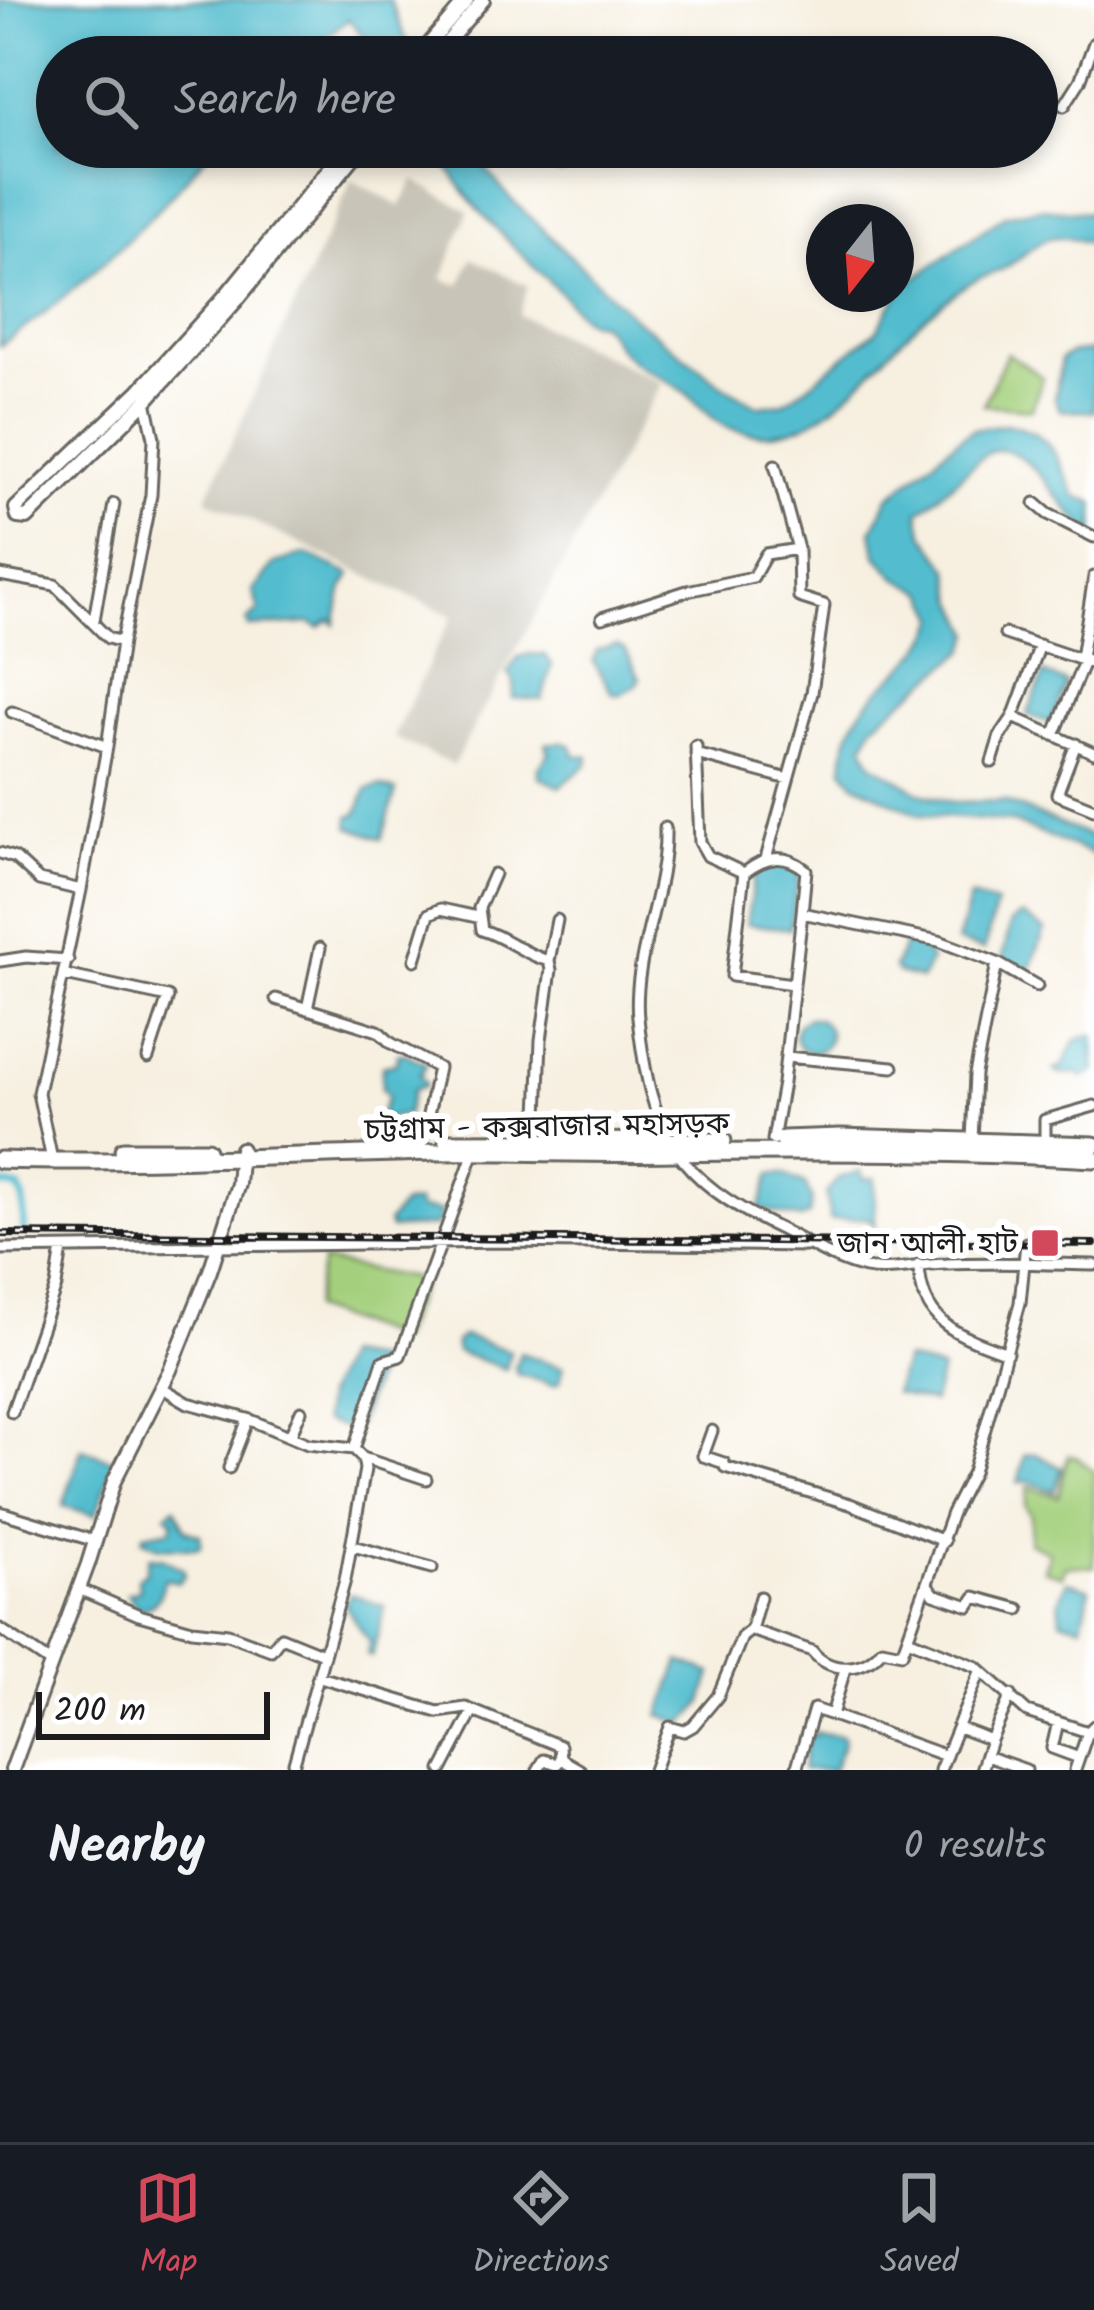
<!DOCTYPE html>
<html lang="en">
<head>
<meta charset="utf-8">
<style>
  :root { --surface:#171b24; --page:#20242c; --text:#f1f3f6; --muted:#9ea1a6; --line:#363941; --accent:#d1495b }
  body { margin:0; font-family:Kalam,"Noto Sans Bengali",sans-serif; background:var(--page); color:var(--text) }
  .compass { position:absolute; left:806px; top:204px; width:108px; height:108px; border-radius:50%; background:var(--surface); box-shadow:0 6px 18px #0003; rotate:197deg }
  .scale { position:absolute; left:36px; bottom:30px; width:234px; box-sizing:border-box; padding-left:12px; border:6px solid #1c1c1c; border-top:0; font-size:33px; line-height:42px; white-space:nowrap; color:#1c1c1c; -webkit-text-stroke:9px #fff; paint-order:stroke }
  .list { margin:0; padding:0; list-style:none }
  h2 { display:flex; justify-content:space-between; align-items:center; height:156px; margin:0; padding:0 48px; font-size:51px }
  h2 small { font-size:39px; font-weight:400; color:var(--muted) }
  .icon { flex:none; width:66px; height:66px; fill:none; stroke:currentColor; stroke-width:2; stroke-linecap:round; stroke-linejoin:round }
  .map { position:relative; flex:none; width:1094px; height:1770px; overflow:hidden }
  .search { position:absolute; background:var(--surface); box-shadow:0 6px 18px #0003; left:36px; right:36px; top:36px; height:132px; display:flex; align-items:center; gap:30px; box-sizing:border-box; padding:0 42px; border-radius:66px; color:var(--muted); font-size:45px }
  .sheet { height:372px; background:var(--surface) }
  nav { display:flex; justify-content:space-around; align-items:center; box-sizing:border-box; height:168px; border-top:3px solid var(--line); background:var(--surface); font-size:33px; color:var(--muted) }
  nav a { display:grid; justify-items:center; gap:6px }
  nav .on { color:var(--accent) }
  .map>svg:first-child { display:block }
</style>
</head>
<body>
<div class="map">
<svg width="1094" height="1770" viewBox="0 0 1094 1770">
  <rect width="100%" height="100%" fill="#fff"/>
  <filter id="ink" filterUnits="userSpaceOnUse"><feTurbulence type="fractalNoise" baseFrequency=".00833" numOctaves="2"/><feDisplacementMap in="SourceGraphic" scale="24" xChannelSelector="R" yChannelSelector="G"/><feConvolveMatrix kernelMatrix="1 2 1 2 8 2 1 2 1" color-interpolation-filters="sRGB"/></filter>
  <filter id="wash" filterUnits="userSpaceOnUse"><feTurbulence type="fractalNoise" baseFrequency=".004" numOctaves="4" result="noise"/><feDisplacementMap in="SourceGraphic" scale="48" xChannelSelector="R" yChannelSelector="G"/><feGaussianBlur stdDeviation="2.7" result="paint"/><feColorMatrix in="noise" values="0 0 0 0 0 0 0 0 0 0 0 0 0 0 0 0 0 1.4 0 .05"/><feComposite in="paint" operator="in"/></filter>
  <g filter="url(#wash)">
    <rect width="100%" height="100%" fill="#f7f0e1"/>
    <!-- industrial -->
    <path fill="#c8c4b8" d="M352 180 400 206 414 180 469 211 442 279 460 285 472 258 528 286 519 315 662 383 453 765 393 737 452 616 206 499Z"/>
    <!-- green -->
    <path fill="#a4d07d" stroke="#60764c" stroke-width="3" d="M1007 353 1043 377 1032 409 983 405Z
      M322 1261 423 1280 400 1340 312 1309Z
      M1068 1455 1077 1457 1094 1472V1567L1066 1566 1062 1576 1044 1570 1049 1552 1029 1542 1031 1515 1025 1506 1028 1487 1058 1496Z"/>
    <!-- water -->
    <path fill="#53bdcf" stroke="#386c76" stroke-width="3" d="M0 0H390L413 57H381L348 19 302 57H57V147H213C152 222 79 290 0 346Z
      M436 147H469L505 193 638 321 725 387 759 406 782 403 803 390 877 330 902 287 1005 215 1041 208 1090 213 1094 214V245C1041 226 1044 243 1005 268 997 273 988 274 979 278 962 286 943 303 928 315 870 361 822 455 736 430 712 423 704 408 686 393 664 376 636 368 618 347 612 340 610 331 602 325 591 318 597 326 585 319 575 313 568 300 560 292 513 246 468 207 436 147Z
      M538 147H595L586 166 560 173 534 157Z
      M1094 351V412L1060 410 1055 399 1061 359 1071 353Z
      M1008 424C1053 432 1057 459 1076 496L1094 502V533C1061 518 1023 422 981 458 961 475 941 495 919 512L923 532 950 570 956 599 972 633 966 650 874 724 864 745 872 763 921 793 952 802 1004 801 1094 838V855L1012 822 920 815 854 783 843 769C845 687 920 677 938 617L926 593 896 577 876 554 872 531 889 497 956 441 973 429Z
      M306 554 351 575 343 588 335 624 330 620 319 628 310 623 249 627 247 621 259 611 253 591 275 563Z
      M617 645 626 650 640 679 636 686 618 695 612 693 593 661 597 650Z
      M530 654 545 655 552 664 542 700 513 698 514 681 508 673 518 657Z
      M1044 673 1066 683 1051 723 1027 715Z
      M562 742 572 746 575 755 589 757 588 764 560 787 539 777V767L549 753 546 744Z
      M380 786 396 791 382 839 349 827 350 816 357 814 367 789Z
      M779 862 800 872 790 929 746 924 755 872 762 863Z
      M970 897 996 904 984 950 957 942Z
      M1022 915 1045 930 1028 976 1006 966 1003 955 1011 922Z
      M918 940 930 960 922 979 897 973 894 968 905 943Z
      M795 1035a17 17 0 1 1 34 0a17 17 0 1 1-34 0Z
      M1087 1036H1094V1072L1083 1078 1079 1073 1059 1074 1054 1070 1063 1066 1075 1041Z
      M397 1054H406L426 1064 420 1075 426 1085 413 1090 407 1114 384 1119 381 1112 388 1096 382 1089V1066L396 1063Z
      M861 1171 864 1179 875 1178V1226L867 1218 830 1220 826 1194 838 1178Z
      M771 1174H783L805 1184 812 1199 809 1215 801 1219 759 1209Z
      M417 1203 419 1209 442 1212 436 1226 390 1229 388 1222 403 1204Z
      M463 1336 510 1351 506 1369 456 1352V1342Z
      M520 1353 563 1367 560 1382 553 1385 517 1374 515 1368Z
      M344 1355 381 1361 355 1432 323 1421 325 1397Z
      M905 1359 941 1370 933 1402 894 1393Z
      M82 1449 116 1461 95 1515 63 1506Z
      M1036 1454 1062 1468 1054 1491 1027 1481 1018 1483 1025 1455Z
      M175 1507 186 1530 200 1535 201 1545 196 1548 159 1547 142 1539 144 1534 171 1529 173 1520 166 1514Z
      M149 1557 162 1558 183 1569 185 1575 179 1582 164 1579C162 1594 157 1608 138 1608L127 1594 139 1590 138 1577 145 1573Z
      M1067 1581 1090 1589 1082 1625 1061 1620 1059 1601Z
      M351 1594 385 1606 372 1657 367 1655 370 1640C358 1631 354 1616 344 1604Z
      M680 1661 712 1673 703 1703 684 1723 660 1716Z
      M816 1732 842 1736 844 1741 833 1770H802L808 1735 814 1736Z"/>
    <g fill="none" stroke-linecap="round" stroke-linejoin="round">
      <!-- canal -->
      <path stroke="#53bdcf" stroke-width="8" d="M0 1184 19 1188 23 1198 24 1229"/>
    </g>
  </g>
  <g filter="url(#ink)">
    <g fill="none" stroke-linecap="round" stroke-linejoin="round">
      <!-- street casing -->
      <g stroke="#696661" stroke-width="15">
        <path id="street" d="M1064 106 1080 81 1094 43
          M1035 503 1048 514 1094 537
          M0 575 55 585 108 638 122 642 107 747
          M602 618 687 591 753 577 766 554 798 549
          M94 620 114 504
          M1005 634 1094 664
          M122 642 151 495 154 438 146 401
          M1040 645 1013 717 1094 753
          M1081 658 1094 577
          M12 712 107 747 81 890
          M1055 733 1085 659
          M1076 744 1057 794 1094 809
          M696 746 700 842 708 856 744 873 732 976 793 984
          M696 754 788 779
          M992 762 1000 736 1013 717
          M665 828C667 893 632 956 638 1018 651 1135 674 1178 782 1230 810 1244 834 1261 865 1268 892 1273 921 1264 947 1264 996 1262 1045 1264 1094 1265
          M0 853 15 858 39 880 81 890 38 1093 52 1160
          M766 859 812 693 824 605 799 597 798 549 775 465
          M744 873C765 857 784 852 806 870L802 913 939 941 997 963 975 1074 972 1141
          M494 874 479 908 482 930C508 938 523 954 549 961L551 970 541 1040 537 1141
          M415 960 429 914 441 909 477 917
          M0 961 26 957 68 960
          M549 961 557 920
          M997 963 1037 986
          M65 975 168 997 148 1058
          M276 999 378 1031 391 1043 438 1068 422 1143
          M307 1009 320 948
          M786 1057 893 1067
          M773 1140 783 1083 802 913
          M1045 1145V1120L1094 1106
          M0 1249 506 1242 806 1246
          M919 1265C921 1324 958 1335 1007 1353
          M161 1387 188 1403 248 1419 308 1444 354 1449 363 1458 365 1469 345 1580 292 1770
          M12 1412 56 1286 62 1249
          M712 1431 703 1456 724 1463 725 1467 850 1504 944 1541
          M290 1436 301 1411
          M354 1449 383 1361 400 1356 474 1152
          M363 1458 426 1479
          M229 1468 248 1419
          M0 1512 95 1541
          M353 1546 432 1568
          M928 1586 934 1594 969 1606 975 1597 1019 1609
          M79 1589 139 1615 192 1630 228 1634 271 1650 281 1637 323 1654
          M0 1629 52 1664
          M751 1630 760 1597
          M910 1640 977 1667 1027 1712 1088 1732 1094 1726
          M320 1677 438 1712 466 1708 560 1746 561 1759 580 1770
          M832 1715 946 1756
          M1058 1722 1052 1748 1079 1758
          M959 1728 991 1740 981 1770
          M991 1740 1011 1695
          M986 1756 1026 1770
          M442 1770 473 1711
          M538 1770 544 1760 557 1764 561 1759
          M654 1770 670 1727 684 1731 693 1726 718 1696 742 1637 751 1630 812 1651C830 1674 865 1672 882 1649L902 1653 952 1513 973 1472 1020 1303 1026 1243
          M796 1770 814 1709 832 1715 845 1669
          M940 1770 980 1672
          M1075 1770 1088 1732"/>
      </g>
      <!-- secondary casing -->
      <g stroke="#696661" stroke-width="18">
        <path id="secondary" d="M418 57 467 0
          M435 57 483 0
          M347 147 226 295 139 391 16 508 18 517 27 518 146 401 236 301 362 147
          M12 1770 88 1564 114 1481 170 1370 210 1271 238 1184 241 1149"/>
      </g>
      <!-- highway casing -->
      <g stroke="#696661" stroke-width="21">
        <path id="highway" d="M783 1139 841 1137 1094 1145
          M447 1142 723 1141
          M123 1150H207
          M0 1160C146 1164 292 1155 438 1152 517 1151 596 1155 675 1153 815 1151 954 1151 1094 1159"/>
      </g>
      <!-- street -->
      <use href="#street" stroke="#fff" stroke-width="9"/>
      <!-- secondary -->
      <use href="#secondary" stroke="#fff" stroke-width="12"/>
      <!-- highway -->
      <use href="#highway" stroke="#fff" stroke-width="15"/>
      <!-- rail casing -->
      <g stroke="#1c1c1c" stroke-width="8">
        <path id="rail" d="M0 1234 1094 1244"/>
      </g>
      <!-- rail -->
      <use href="#rail" stroke="#fff" stroke-width="3" stroke-dasharray="9" stroke-linecap="butt"/>
    </g>
  </g>
  <!-- markers -->
  <rect fill="#d1495b" stroke="#fff" stroke-width="4.5" x="1030" y="1228" width="30" height="30" rx="6"/>
  <g text-anchor="middle" stroke-width="12" stroke-linejoin="round" paint-order="stroke">
    <!-- street labels -->
    <g font-size="30" fill="#1c1c1c" stroke="#fff">
      <text transform="translate(547 1126) rotate(-1)" y="10">চট্টগ্রাম - কক্সবাজার মহাসড়ক</text>
    </g>
    <!-- poi labels -->
    <g font-size="30" fill="#1c1c1c" stroke="#fff" text-anchor="end">
      <text x="1018" y="1253">জান আলী হাট</text>
    </g>
  </g>
</svg>
<svg class="compass" viewBox="-18 -18 36 36"><path d="M0-13l5 13h-10z" fill="#e53935"/><path d="M0 13l5-13h-10z" fill="#9ea1a6"/></svg>
<div class="scale">200 m</div>
<div class="search"><svg class="icon" aria-label="search" viewBox="0 0 24 24"><circle cx="10" cy="10" r="6"/><path d="M15 15l6 6"/></svg>Search here</div>
</div>
<section class="sheet">
<h2>Nearby<small>0 results</small></h2>
<ul class="list">
</ul>
</section>
<nav>
<a class="on"><svg class="icon" aria-label="map" viewBox="0 0 24 24"><path d="M3 6l6-2 6 2 6-2v14l-6 2-6-2-6 2zM9 4v14M15 6v14"/></svg>Map</a>
<a><svg class="icon" aria-label="directions" viewBox="0 0 24 24"><path d="M12 3l9 9-9 9-9-9zM9 14v-3h6M13 9l2 2-2 2"/></svg>Directions</a>
<a><svg class="icon" aria-label="saved" viewBox="0 0 24 24"><path d="M7 4h10v16l-5-4-5 4z"/></svg>Saved</a>
</nav>
</body>
</html>
